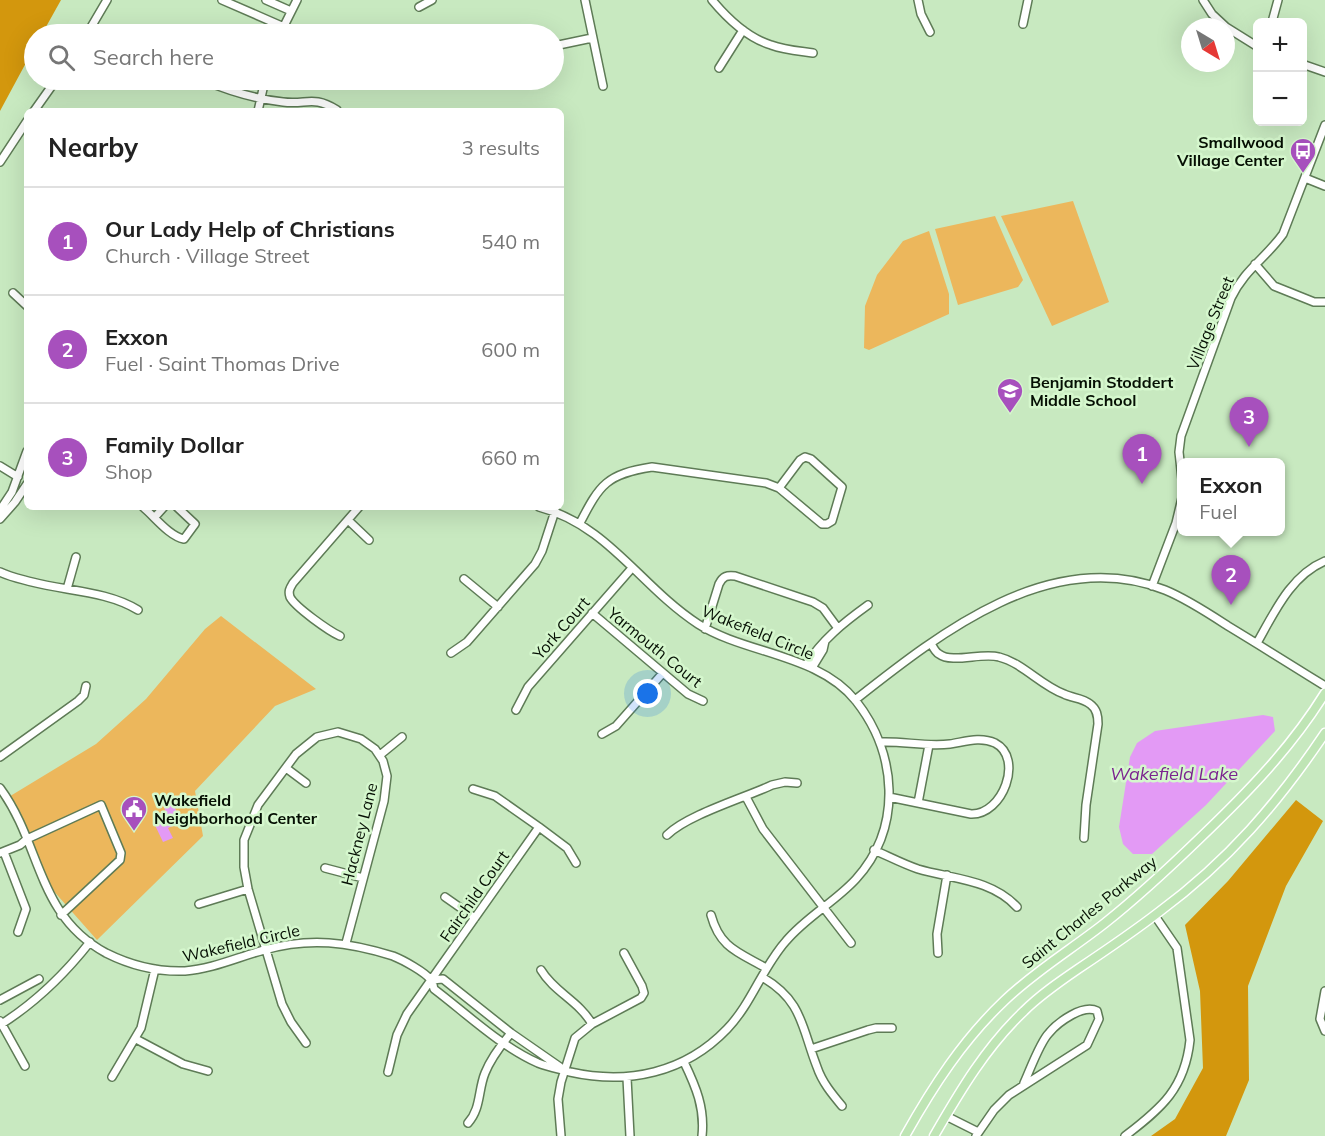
<!DOCTYPE html>
<html lang="en">
<head>
<meta charset="utf-8">
<style>
  :root { --surface:#fff; --page:#f6f6f6; --text:#222; --muted:#767676; --line:#e0e0e0; --accent:#a750bd }
  body { margin:0; font-family:Mulish,sans-serif; background:var(--page); color:var(--text) }
  .controls { position:absolute; right:18px; top:18px; display:grid; overflow:hidden; border-radius:9px; box-shadow:0 6px 24px #0002 }
  .controls button { width:54px; height:54px; display:grid; place-items:center; padding:0; border:0; border-bottom:2px solid var(--line); background:var(--surface); color:var(--text); font:30px sans-serif }
  .compass { position:absolute; left:1181px; top:18px; width:54px; height:54px; border-radius:50%; background:var(--surface); box-shadow:0 6px 24px #0002; rotate:142deg }
  .you { position:absolute; left:648px; top:694px; width:21px; height:21px; margin:-15px; border:4px solid #fff; border-radius:50%; background:#1a73e8; box-shadow:0 0 0 9px #1a73e833 }
  .badge { display:grid; place-items:center; width:39px; height:39px; border-radius:50%; background:var(--accent); color:#fff; font-size:20px; font-weight:700 }
  .pin { position:absolute; translate:-50% -50px; filter:drop-shadow(0 2px 3px #0008) }
  .pin::after { content:''; position:absolute; top:32px; width:21px; height:18px; background:inherit; clip-path:polygon(0 0,100% 0,50% 100%) }
  .popup { position:absolute; left:1177px; top:458px; width:108px; height:78px; box-sizing:border-box; display:grid; place-content:center; border-radius:9px; background:var(--surface); filter:drop-shadow(0 2px 4px #0005); font-size:20px; white-space:nowrap; color:var(--muted) }
  .popup b { font-size:22px; color:var(--text) }
  .popup::after { content:''; position:absolute; left:50%; top:100%; margin-left:-12px; border:12px solid transparent; border-top-color:var(--surface) }
  .list { margin:0; padding:0; list-style:none }
  h2 { display:flex; justify-content:space-between; align-items:center; height:78px; margin:0; padding:0 24px; font-size:26px }
  h2 small { font-size:20px; font-weight:400; color:var(--muted) }
  .list li { display:grid; grid-template-columns:39px 1fr auto; gap:18px; align-items:center; box-sizing:border-box; height:108px; padding:0 24px; border-top:2px solid var(--line) }
  .list b { display:block; font-size:22px; white-space:nowrap }
  .list p { margin:0; font-size:20px; white-space:nowrap; color:var(--muted) }
  .list em { font-size:20px; font-style:normal; color:var(--muted) }
  .icon { flex:none; width:33px; height:33px; fill:none; stroke:currentColor; stroke-width:2; stroke-linecap:round; stroke-linejoin:round }
  .map { position:relative; flex:none; width:1325px; height:1136px; overflow:hidden }
  .search { position:absolute; background:var(--surface); box-shadow:0 6px 24px #0002; left:24px; top:24px; width:540px; height:66px; display:flex; align-items:center; gap:15px; box-sizing:border-box; padding:0 21px; border-radius:33px; color:var(--muted); font-size:22px }
  .panel { position:absolute; background:var(--surface); box-shadow:0 6px 24px #0002; left:24px; top:108px; width:540px; height:402px; border-radius:9px }
  .map>svg:first-child { display:block }
</style>
</head>
<body>
<div class="map">
<svg width="1325" height="1136" viewBox="0 0 1325 1136">
  <rect width="100%" height="100%" fill="#c8e9c0"/>
  <!-- green -->
  <path fill="#ecb75c" d="M1073 201 1109 302 1052 326 1001 216Z
    M995 216 1023 280 1018 287 958 305 935 229Z
    M929 231 949 294V314L869 350 864 348 865 306 877 275 903 241Z
    M221 616 316 689 275 706 195 791 203 836 97 940 35 870 7 798 96 744 146 699 205 629Z"/>
  <!-- forest -->
  <path fill="#d3970d" d="M0 0H61L42 34H34V48L0 111Z
    M1296 800 1323 821 1286 886 1248 986 1249 1080 1226 1136H1151L1175 1119 1203 1068 1200 991 1185 925 1228 881Z"/>
  <!-- water -->
  <path fill="#e39af5" d="M1263 715 1273 717 1275 731 1206 805 1152 854H1133L1123 844 1119 827 1130 757 1137 743 1155 731Z
    M172 801 181 822 168 828 173 838 163 842 153 821 167 815 163 805Z"/>
  <g fill="none" stroke-linecap="round" stroke-linejoin="round">
    <!-- minor casing -->
    <g stroke="#5e7b56" stroke-width="10">
      <path id="minor" d="M222 0 284 27
        M266 0 291 11
        M585 0 603 86
        M712 0C727 18 748 38 771 45 784 50 799 51 813 53
        M918 0 921 14 930 32
        M1203 0 1212 14 1226 27
        M419 7 432 0
        M1272 22 1278 0
        M1023 24 1028 0
        M1226 27 1258 47
        M87 34 107 0
        M280 34 297 0
        M554 46 592 38
        M1302 64 1325 72
        M719 68 743 30
        M203 80C229 91 255 99 283 102 307 105 313 95 337 110
        M34 111 56 80
        M258 111 265 80
        M0 162 27 121
        M1305 178 1325 186
        M1255 264 1274 286 1314 302H1325
        M13 293 27 306
        M805 457 811 459 842 487 832 521 827 524H822L779 488 800 460Z
        M0 466 18 477
        M1182 479 1179 452 1181 436 1231 298C1245 269 1265 259 1283 234L1325 125
        M143 507C155 517 169 536 184 539L195 524 177 507
        M0 510 12 492 27 451
        M155 517 164 507
        M0 519 15 502 27 484
        M348 520 369 540
        M580 523C600 484 607 474 652 467L766 483 779 488
        M0 572C10 577 21 579 32 582 66 591 107 591 138 610
        M464 579 498 607
        M1152 586 1176 523 1182 498
        M67 589 76 557
        M592 613 688 694 703 701
        M705 629 719 584C723 576 727 575 735 576L813 602 823 608 837 627
        M340 636C329 631 295 607 290 597 288 591 290 588 293 583L359 507
        M931 643C933 647 935 652 939 654 952 664 982 652 999 657 1023 663 1040 685 1064 694 1072 698 1083 698 1090 704 1097 709 1098 716 1098 724L1086 805 1084 838
        M1257 643C1274 613 1291 575 1325 561
        M451 653 467 642 535 564 542 551 555 511
        M806 665C822 640 843 623 868 605
        M812 668 823 650 825 641
        M855 700C940 633 1051 545 1165 590 1187 599 1208 613 1228 626 1261 646 1293 666 1325 686
        M516 710 528 687 632 568
        M602 734 616 726 662 674
        M881 742C904 741 926 747 950 744 964 742 980 736 995 743 1024 758 1003 815 971 814L889 797
        M380 755 402 737
        M0 757 78 701 84 695 86 686
        M286 768 306 783
        M0 788C42 845 36 915 106 953 130 965 158 972 185 971 212 969 238 957 264 950 310 937 348 942 393 956 403 960 425 972 431 980 433 982 433 986 434 989 467 1014 500 1046 538 1063 548 1067 559 1069 570 1072 628 1085 685 1073 727 1029 752 1003 762 968 786 941 806 917 835 902 856 879 903 827 897 753 856 701 819 654 745 654 698 624 640 586 608 525 539 507
        M473 789 495 796 539 827 567 848 576 863
        M746 797 763 829 851 943
        M918 803 929 745
        M667 835C687 815 744 798 772 785L785 782 797 783
        M874 850C888 856 903 864 918 869 952 879 991 879 1017 907
        M4 852 26 909 18 932
        M0 853 20 845 27 839 101 805 121 853 120 860 61 915
        M325 868 363 878
        M445 897 475 918
        M199 904 248 889
        M711 915C720 948 738 952 766 968
        M938 953 937 934 947 875
        M541 970C554 992 579 1001 592 1024
        M762 977C803 1001 801 1026 817 1067 822 1082 832 1094 842 1106
        M431 980 443 979 511 1033 560 1067
        M1325 991 1320 1019 1325 1031
        M0 1000 39 979
        M0 1021 25 1066
        M0 1025C35 1003 64 975 90 942
        M136 1039 183 1064 208 1071
        M306 1043 291 1022 282 1004 248 889 244 867V840L258 805 296 754 317 737 338 732 361 739 375 749 383 761 387 776 384 801 346 943
        M811 1049 868 1030 876 1028H892
        M684 1062C696 1087 705 1108 702 1136
        M388 1072 397 1035 407 1014 539 827
        M112 1077 141 1028 155 969
        M627 1078 630 1136
        M946 1116 978 1132
        M468 1123C481 1109 478 1090 485 1073 491 1058 501 1045 511 1033
        M561 1136 558 1099 561 1082 575 1038 592 1024 641 998 644 993 642 986 624 953
        M976 1136 994 1110 1009 1095 1087 1045 1099 1019 1097 1011C1083 1004 1058 1022 1049 1033 1040 1042 1030 1070 1024 1083
        M1125 1136C1162 1108 1185 1088 1190 1040L1177 948 1155 916"/>
    </g>
    <!-- major casing -->
    <g stroke="#fff" stroke-width="11">
      <path id="major" d="M905 1136C933 1086 963 1040 1004 1001 1035 971 1072 949 1105 923 1139 896 1170 867 1200 838 1247 793 1291 748 1325 693
        M934 1136C960 1091 986 1047 1024 1011 1040 995 1059 982 1078 969 1105 951 1133 932 1159 912 1228 861 1278 803 1325 733"/>
    </g>
    <!-- minor -->
    <use href="#minor" stroke="#fff" stroke-width="7"/>
    <!-- major -->
    <use href="#major" stroke="#bfe5b5" stroke-width="8"/>
  </g>
  <!-- icons -->
  <defs>
    <g id="bus-pin" transform="scale(1.35)"><path d="M0 17L-7.5 6A9.5 9.5 0 1 1 7.5 6Z" fill="#a750bd" stroke="#d5f7cd"/><path d="M-5-6H5V4H4V6H2V4H-2V6H-4V4H-5ZM-3.5-4V0h7V-4ZM-3.5 1.2v1.5H-2V1.2ZM2 1.2v1.5H3.5V1.2Z" fill="#fff"/></g>
    <g id="school-pin" transform="scale(1.35)"><path d="M0 17L-7.5 6A9.5 9.5 0 1 1 7.5 6Z" fill="#a750bd" stroke="#d5f7cd"/><path d="M0-5L7-2L0 1L-7-2ZM-4 1L0 2.5L4 1V4Q0 6-4 4Z" fill="#fff"/></g>
    <g id="civic-pin" transform="scale(1.35)"><path d="M0 17L-7.5 6A9.5 9.5 0 1 1 7.5 6Z" fill="#a750bd" stroke="#d5f7cd"/><path d="M-.6-6.5H3V-4.5H.6V-3L4-1V1h2V6H-6V1h2V-1L-.6-3ZM-1.2 2.5V6h2.4V2.5Z" fill="#fff"/></g>
  </defs>
  <g fill-rule="evenodd">
    <use href="#bus-pin" x="1303" y="151"/>
    <use href="#school-pin" x="1010" y="391"/>
    <use href="#civic-pin" x="134" y="809"/>
  </g>
  <g text-anchor="middle" stroke-width="5" stroke-linejoin="round" paint-order="stroke">
    <!-- poi labels -->
    <g font-size="16" font-weight="bold" fill="#050f03" stroke="#d5f7cd" text-anchor="start">
      <text x="1284" y="148" text-anchor="end">Smallwood<tspan x="1284" dy="18">Village Center</tspan></text>
      <text x="1030" y="388">Benjamin Stoddert<tspan x="1030" dy="18">Middle School</tspan></text>
      <text x="154" y="806">Wakefield<tspan x="154" dy="18">Neighborhood Center</tspan></text>
    </g>
    <!-- street labels -->
    <g font-size="16" fill="#050f03" stroke="#d5f7cd">
      <text transform="translate(1210 323) rotate(-68)" y="6">Village Street</text>
      <text transform="translate(561 628) rotate(-49)" y="6">York Court</text>
      <text transform="translate(758 632) rotate(22)" y="6">Wakefield Circle</text>
      <text transform="translate(655 647) rotate(39)" y="6">Yarmouth Court</text>
      <text transform="translate(359 834) rotate(-76)" y="6">Hackney Lane</text>
      <text transform="translate(474 896) rotate(-55)" y="6">Fairchild Court</text>
      <text transform="translate(1089 912) rotate(-39)" y="6">Saint Charles Parkway</text>
      <text transform="translate(241 943) rotate(-13)" y="6">Wakefield Circle</text>
    </g>
    <!-- water labels -->
    <g font-size="18" font-style="italic" fill="#7b248f" stroke="#d5f7cd">
      <text x="1174" y="780">Wakefield Lake</text>
    </g>
  </g>
</svg>
<div class="controls">
<button>+</button>
<button>−</button>
</div>
<svg class="compass" viewBox="-18 -18 36 36"><path d="M0-13l5 13h-10z" fill="#e53935"/><path d="M0 13l5-13h-10z" fill="#767676"/></svg>
<div class="you"></div>
<div class="pin badge" style="left:1142px;top:484px">1</div>
<div class="pin badge" style="left:1231px;top:605px">2</div>
<div class="popup"><b>Exxon</b>Fuel</div>
<div class="pin badge" style="left:1249px;top:447px">3</div>
<div class="search"><svg class="icon" aria-label="search" viewBox="0 0 24 24"><circle cx="10" cy="10" r="6"/><path d="M15 15l6 6"/></svg>Search here</div>
<section class="panel">
<h2>Nearby<small>3 results</small></h2>
<ul class="list">
<li><span class="badge">1</span><div><b>Our Lady Help of Christians</b><p>Church · Village Street</p></div><em>540 m</em></li>
<li><span class="badge">2</span><div><b>Exxon</b><p>Fuel · Saint Thomas Drive</p></div><em>600 m</em></li>
<li><span class="badge">3</span><div><b>Family Dollar</b><p>Shop</p></div><em>660 m</em></li>
</ul>
</section>
</div>
</body>
</html>
